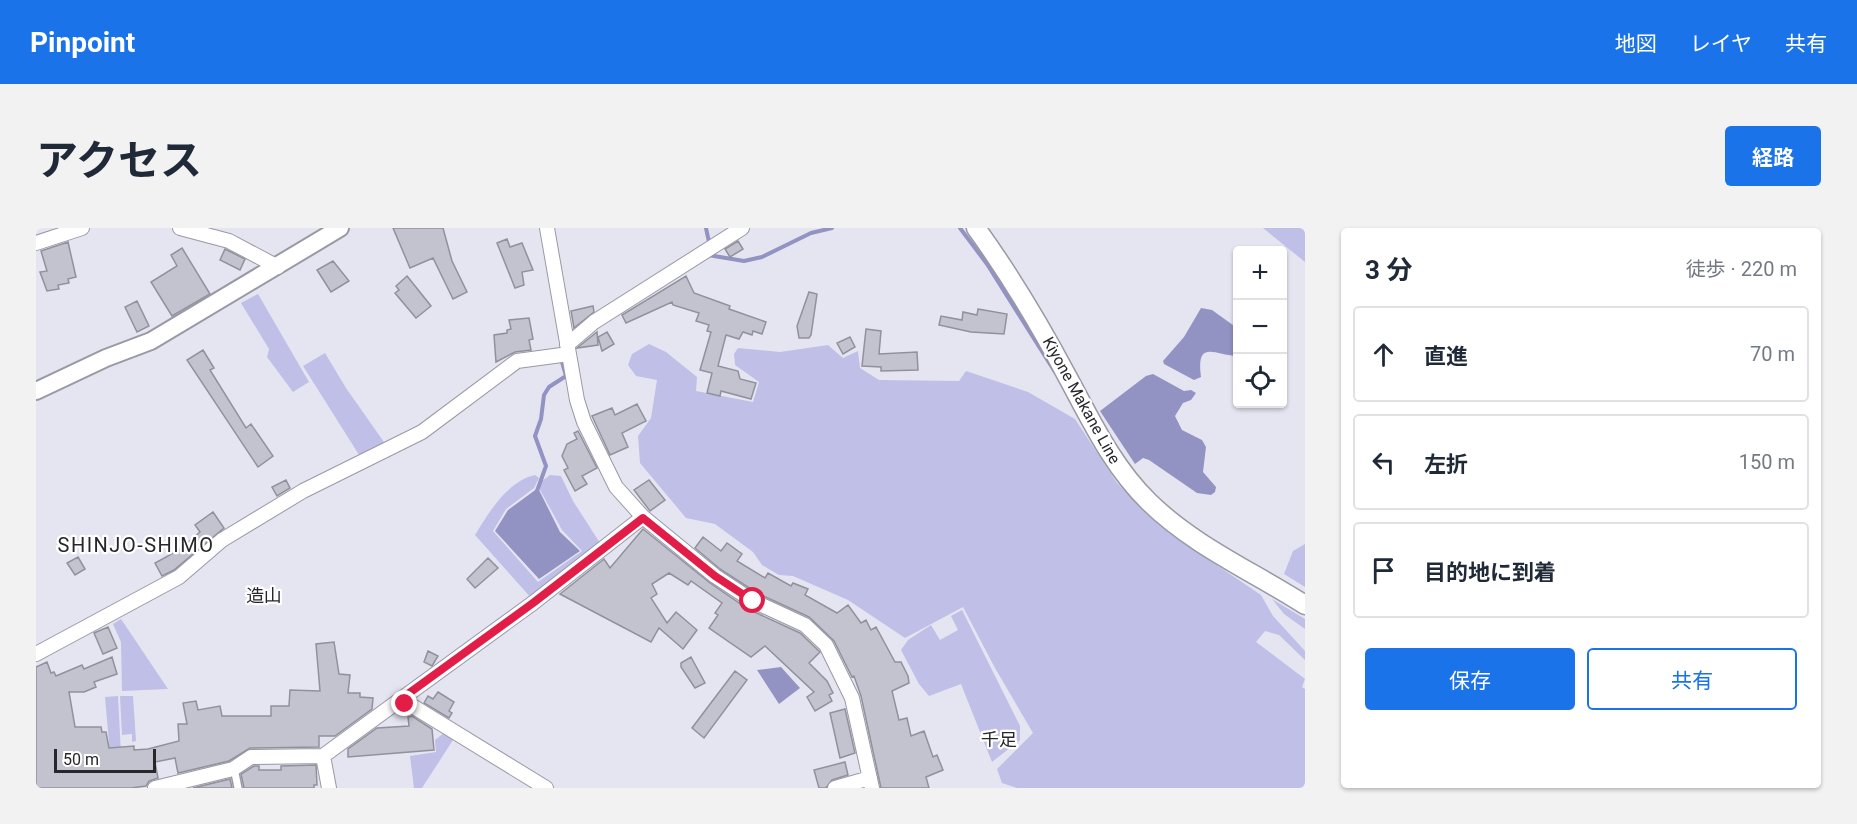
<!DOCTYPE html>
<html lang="ja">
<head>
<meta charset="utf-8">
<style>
  :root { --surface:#fff; --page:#f2f2f3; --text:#1f2937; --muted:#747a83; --line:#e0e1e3; --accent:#1a73e8 }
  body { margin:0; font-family:Roboto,"Noto Sans JP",sans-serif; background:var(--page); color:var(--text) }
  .controls { position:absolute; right:18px; top:18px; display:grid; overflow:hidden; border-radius:6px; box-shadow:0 2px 4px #0004 }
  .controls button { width:54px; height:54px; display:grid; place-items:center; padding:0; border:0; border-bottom:2px solid var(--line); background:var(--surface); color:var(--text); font:30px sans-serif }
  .scale { position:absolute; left:18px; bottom:15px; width:102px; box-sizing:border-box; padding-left:6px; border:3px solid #26262b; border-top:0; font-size:16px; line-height:21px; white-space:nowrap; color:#26262b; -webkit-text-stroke:4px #fff; paint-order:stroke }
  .stop { position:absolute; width:18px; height:18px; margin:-14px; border:4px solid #e11d48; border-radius:50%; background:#fff }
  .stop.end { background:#e11d48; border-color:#fff; box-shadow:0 2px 6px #0008 }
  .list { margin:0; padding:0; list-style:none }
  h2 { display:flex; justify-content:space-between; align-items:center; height:78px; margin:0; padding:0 24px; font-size:26px }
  h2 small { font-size:20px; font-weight:400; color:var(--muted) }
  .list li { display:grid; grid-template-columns:39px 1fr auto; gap:18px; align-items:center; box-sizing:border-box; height:96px; margin:0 12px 12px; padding:0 12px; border:2px solid var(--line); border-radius:6px }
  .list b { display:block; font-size:22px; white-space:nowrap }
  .list em { font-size:20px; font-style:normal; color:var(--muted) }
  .actions { display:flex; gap:12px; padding:18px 24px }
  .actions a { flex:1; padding:14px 0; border:2px solid var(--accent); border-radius:6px; text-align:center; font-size:21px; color:var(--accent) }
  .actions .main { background:var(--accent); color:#fff }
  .icon { flex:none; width:33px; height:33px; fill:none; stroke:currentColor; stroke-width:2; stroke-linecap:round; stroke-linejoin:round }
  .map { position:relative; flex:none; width:1269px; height:560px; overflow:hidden; border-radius:6px }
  header { display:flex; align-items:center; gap:36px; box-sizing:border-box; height:84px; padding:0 30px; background:var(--accent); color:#fff }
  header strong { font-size:28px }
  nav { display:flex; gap:33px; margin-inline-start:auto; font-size:21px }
  .intro { display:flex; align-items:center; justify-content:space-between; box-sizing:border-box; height:144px; padding:0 36px }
  h1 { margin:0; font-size:42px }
  .button { padding:15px 27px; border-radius:6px; background:var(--accent); color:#fff; font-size:21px; font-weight:700 }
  main { display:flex; gap:36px; padding:0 36px }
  aside { flex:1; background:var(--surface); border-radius:6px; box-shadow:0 2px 4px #0004 }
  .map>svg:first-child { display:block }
</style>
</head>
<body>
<header>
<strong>Pinpoint</strong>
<nav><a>地図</a><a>レイヤ</a><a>共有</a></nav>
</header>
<div class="intro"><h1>アクセス</h1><a class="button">経路</a></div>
<main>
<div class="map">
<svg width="1269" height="560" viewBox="0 0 1269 560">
  <rect width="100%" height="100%" fill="#e5e5f2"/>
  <!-- green -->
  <path fill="#bfbfe7" d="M1227 0H1269V34Z
    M222 66 273 154 257 164 231 129 233 121 205 75Z
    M613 116 630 124 661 149 660 163 717 174 723 154 699 137 698 126 702 120 744 124 792 117 807 130 822 123 824 140 843 152 923 153 930 143 992 164 1039 191 1081 255 1111 286 1142 311 1225 367 1237 388 1269 423V432L1243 407 1229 403 1220 414 1269 451 1266 459 1269 461V560H981L966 555 961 541 997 505 959 440 927 379 869 410 812 372 757 348 743 347 726 337 717 324 679 296 650 290 604 235 602 208 615 190 621 152 600 148 592 137 596 126Z
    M289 125 310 160 350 217 325 230 267 138Z
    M499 247 503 250 498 260 470 281 457 303 502 354 546 323 526 302 503 260 506 253 514 247 525 248 537 273 564 315 496 371 439 307C452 285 473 252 499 247Z
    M1269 316V359L1248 346 1257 323Z
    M1236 371 1269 391V401L1248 386Z
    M926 382 984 498V512L956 534 925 456 893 468 883 456 865 422 872 412 895 397 904 412 922 402 915 388Z
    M85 391 132 461 86 463 85 414 77 396Z
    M82 468 85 526H74L69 469Z
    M84 468H97L100 513 96 514V506L86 507Z
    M408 505 417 512 386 560H378L374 528 400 524 399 512Z"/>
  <!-- water -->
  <path fill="#9292c3" d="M1165 80 1176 82 1201 100V128C1178 127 1160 111 1165 149L1158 152 1128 136 1127 133 1148 109Z
    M1117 146 1148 163 1155 162 1160 165 1155 172 1147 175 1139 188 1146 202 1166 212 1170 219 1167 244 1180 259 1179 264 1175 267 1161 265 1113 232 1107 230 1099 236 1064 183 1110 148Z
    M502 260 524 304 544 323 503 351 459 303 472 282Z
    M745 439 764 460 743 476 721 442Z"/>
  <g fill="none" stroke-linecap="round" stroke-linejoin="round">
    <!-- stream -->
    <path stroke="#9292c3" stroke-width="4" d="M670 0 673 14
      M924 0 951 36 1019 144
      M672 27 708 33 726 29 775 5 796 0
      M501 263 510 238 499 208 505 191 508 167 513 159 530 148 526 134"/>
  </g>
  <!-- building -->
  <path fill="#c2c3cf" stroke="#91919d" stroke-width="1.5" d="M357 0H407L416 33 431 64 417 71 397 30 374 40Z
    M471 11 474 19 486 15 497 42 486 44 488 57 479 60 461 15Z
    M702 13 707 21 694 29 689 21Z
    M32 14 40 49 32 51 33 55 22 57 23 61 11 63 4 44 11 43 5 23Z
    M146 20 174 66 136 88 115 54 141 38 135 27Z
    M189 21 209 31 204 42 184 32Z
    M297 33 313 53 295 64 281 42Z
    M371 48 395 78 380 90 359 65 363 62 360 58Z
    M650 48 658 65 694 78 693 81 730 94 726 106 717 103 716 107 707 104 703 111 690 107 682 138 702 143 704 151 720 155 715 171 685 163 684 168 671 165 676 145 664 142 675 104 671 103 673 97 660 93 663 85 637 77 636 74 590 95 586 87Z
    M773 64 781 66 775 107 773 110H763L761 98Z
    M101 73 113 98 101 104 89 79Z
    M557 78 558 84 538 100 535 83Z
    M942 81 971 86 968 106 935 104 903 97 905 88 926 92 927 84 941 87Z
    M493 90 497 111 493 112 495 122 479 124 460 134 458 107 471 105V102L475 101 473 92Z
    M830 101 845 103 843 126 881 124 882 142 845 143V139L826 138Z
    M561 104 562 117 541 120Z
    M571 104 578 116 566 123 562 109Z
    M814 109 819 119 807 126 801 115Z
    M167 122 178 140 174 142 210 200 215 196 237 228 222 239 151 132Z
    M601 176 610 193 586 205 592 219 574 227 556 188 576 180 579 187Z
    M542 203 561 240 546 248 551 256 539 263 528 242 532 240 526 228 531 216 541 211 538 205Z
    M250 252 254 260 241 268 236 259Z
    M613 252 629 272 614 283 598 262Z
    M177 284 188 300 138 342 126 348 119 335 143 322 164 304 159 297Z
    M607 301 674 355 712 381 764 405 784 424 773 435 791 453 797 465 793 467 796 473 779 483 771 469 778 464 729 418 715 429 673 400 682 387 679 385 686 375 655 353 652 357 633 345 616 356 621 366 615 370 631 395 640 384 661 402 647 421 623 400 615 414 524 366 568 331 574 340Z
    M667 309 685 323 691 315 706 326 701 333 729 350 732 345 755 358 757 355 772 361 769 367 801 385 812 377 825 395 830 392 835 402 840 399 859 434H865L872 448 873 455 856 463 863 492 871 490 875 508 888 503 897 529 901 527 907 542 890 549 893 560H845L825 468 818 448 816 449 798 413 773 389 721 365 684 341 659 320Z
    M42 329 49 341 39 347 31 335Z
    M452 330 462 340 439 360 431 351Z
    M72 399 81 420 67 426 58 405Z
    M298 414 303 446 314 447 312 465H324V469L337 470 336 481 299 508H283V519L214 520 193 533 142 545 139 530 119 534 122 550 113 553 110 558 95 560H0V439L11 434 15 445 18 444 20 448 46 437 48 441 76 429 81 446 58 454 60 459 48 464H33L39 499H65L66 504H70L73 520 98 518V522L112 521 143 513 142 496H151L147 475 160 473 162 482 184 478 186 488H235V478H253L254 462 284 463 280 416Z
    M392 423 402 428 396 438 388 434Z
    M655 429 669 455 659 460 645 439V435Z
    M699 443 711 452 668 510 656 500Z
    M402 464 418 474 413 483 416 485 413 490 388 475 392 468 397 471Z
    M809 481 819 525 804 530 794 485Z
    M376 488 396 501 398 522 312 529V521L341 500 373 498 372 489Z
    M809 534 812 547 796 552 790 560H783L778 542Z
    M280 537 281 557H278V560H208L205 546 218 538H223V542H245V538Z
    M194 551 196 560H157Z"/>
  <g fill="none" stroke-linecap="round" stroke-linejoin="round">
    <!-- service casing -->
    <g stroke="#9999a5" stroke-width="10">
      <path id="service" d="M198 540 202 560"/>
    </g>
    <!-- minor casing -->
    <g stroke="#9999a5" stroke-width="16">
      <path id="minor" d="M144 0 193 13 242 39
        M511 0 541 172 548 194 580 259 607 289 679 348 717 373 769 397 790 417 816 470 836 560
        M0 15 46 0
        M531 117 558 94 706 0
        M0 426 143 349 186 312 267 263 386 204 481 133 533 126
        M365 471 510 560
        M287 528 497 375 607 289
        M119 560 197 541 215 529 287 528 293 560
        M799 560 834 550"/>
    </g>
    <!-- tertiary casing -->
    <g stroke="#9999a5" stroke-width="20">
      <path id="tertiary" d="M0 163 70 130 115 113 304 0"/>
    </g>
    <!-- secondary casing -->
    <g stroke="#9999a5" stroke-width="21">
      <path id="secondary" d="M940 0C974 47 1004 97 1031 148 1055 192 1076 238 1113 274 1158 318 1216 343 1269 377"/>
    </g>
    <!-- service -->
    <use href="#service" stroke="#fff" stroke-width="7"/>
    <!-- minor -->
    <use href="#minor" stroke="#fff" stroke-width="14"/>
    <!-- tertiary -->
    <use href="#tertiary" stroke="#fff" stroke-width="16"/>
    <!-- secondary -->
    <use href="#secondary" stroke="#fff" stroke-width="18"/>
  </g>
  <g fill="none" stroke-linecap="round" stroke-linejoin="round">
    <!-- route -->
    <path stroke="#e11d48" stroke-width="8" d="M369 476 365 471 497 375 607 290 679 348 717 373"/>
  </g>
  <g text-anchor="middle" stroke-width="4.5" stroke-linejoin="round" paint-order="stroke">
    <!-- street labels -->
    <g font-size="16" fill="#26262b" stroke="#fff">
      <text transform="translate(1046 172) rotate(61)" y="6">Kiyone Makane Line</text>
    </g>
    <!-- neighbourhood labels -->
    <g font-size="18" fill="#26262b" stroke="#fff">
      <text x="228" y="374">造山</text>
      <text x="963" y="518">千足</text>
    </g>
    <!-- quarter labels -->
    <g font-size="20" letter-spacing="1.5" fill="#26262b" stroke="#fff">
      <text x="100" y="324">SHINJO-SHIMO</text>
    </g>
  </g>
</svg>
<div class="controls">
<button>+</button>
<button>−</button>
<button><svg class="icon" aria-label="locate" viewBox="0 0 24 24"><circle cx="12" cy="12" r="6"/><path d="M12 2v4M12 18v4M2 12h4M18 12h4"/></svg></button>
</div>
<div class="scale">50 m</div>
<div class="stop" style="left:717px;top:373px"></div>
<div class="stop end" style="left:369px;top:476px"></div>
</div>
<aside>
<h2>3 分<small>徒歩 · 220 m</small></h2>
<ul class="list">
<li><svg class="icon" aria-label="ahead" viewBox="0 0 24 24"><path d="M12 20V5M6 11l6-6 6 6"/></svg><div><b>直進</b></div><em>70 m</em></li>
<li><svg class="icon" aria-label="left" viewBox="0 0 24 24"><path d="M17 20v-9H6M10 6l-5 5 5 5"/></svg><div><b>左折</b></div><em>150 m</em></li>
<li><svg class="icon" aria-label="arrive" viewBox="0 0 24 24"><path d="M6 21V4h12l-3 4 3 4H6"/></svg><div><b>目的地に到着</b></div></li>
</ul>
<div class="actions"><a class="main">保存</a><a>共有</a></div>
</aside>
</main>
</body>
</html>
